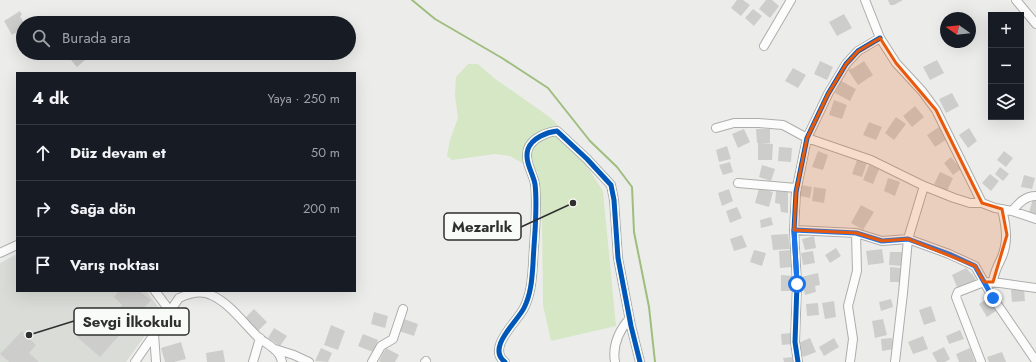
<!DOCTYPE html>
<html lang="tr">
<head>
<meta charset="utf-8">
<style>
  :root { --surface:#171b24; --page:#242831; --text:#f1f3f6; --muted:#9ea1a6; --line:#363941 }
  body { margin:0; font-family:Jost,sans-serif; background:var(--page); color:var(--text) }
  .controls { position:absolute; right:12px; top:12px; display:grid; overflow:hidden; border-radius:0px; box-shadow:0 4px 16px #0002 }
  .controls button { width:36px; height:36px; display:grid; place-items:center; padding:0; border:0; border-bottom:1px solid var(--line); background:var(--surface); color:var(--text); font:20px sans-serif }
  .compass { position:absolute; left:940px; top:12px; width:36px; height:36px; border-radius:50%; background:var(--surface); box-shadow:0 4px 16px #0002; rotate:284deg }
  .stop { position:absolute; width:12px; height:12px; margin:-9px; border:3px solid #1a73e8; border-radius:50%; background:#fff }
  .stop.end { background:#1a73e8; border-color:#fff; box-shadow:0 1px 4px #0008 }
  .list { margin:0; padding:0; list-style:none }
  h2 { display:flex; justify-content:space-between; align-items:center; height:52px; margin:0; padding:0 16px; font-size:17px }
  h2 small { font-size:13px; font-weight:400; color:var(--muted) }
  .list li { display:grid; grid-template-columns:26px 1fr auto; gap:12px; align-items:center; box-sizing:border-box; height:56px; padding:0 16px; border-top:1px solid var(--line) }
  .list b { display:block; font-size:15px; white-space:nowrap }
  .list em { font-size:13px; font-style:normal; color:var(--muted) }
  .icon { flex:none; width:22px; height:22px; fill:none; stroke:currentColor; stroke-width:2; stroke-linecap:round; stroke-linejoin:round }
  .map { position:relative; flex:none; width:1036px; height:362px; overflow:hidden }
  .search { position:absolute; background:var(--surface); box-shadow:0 4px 16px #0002; left:16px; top:16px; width:340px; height:44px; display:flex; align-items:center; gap:10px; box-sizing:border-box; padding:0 14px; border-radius:22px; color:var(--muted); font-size:15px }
  .panel { position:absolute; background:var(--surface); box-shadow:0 4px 16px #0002; left:16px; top:72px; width:340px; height:220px; border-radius:0px }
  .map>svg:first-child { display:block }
</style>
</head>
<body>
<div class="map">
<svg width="1036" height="362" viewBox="0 0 1036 362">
  <rect width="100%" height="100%" fill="#ecedeb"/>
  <!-- built -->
  <path fill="#daddd7" d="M17 254V291H146L162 312 126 362H0V263Z"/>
  <!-- green -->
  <path fill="#d5e7c5" d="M468 64H478L494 78 551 118 566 134 603 191 616 326 551 341 543 305 542 221 538 172 510 156 495 154 452 160 447 156 450 140 458 118 455 95 456 77Z"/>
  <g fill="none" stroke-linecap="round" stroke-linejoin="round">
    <!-- stream -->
    <path stroke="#9fbe7e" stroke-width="2" d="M412 0 435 19 502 58 548 88 590 141 617 167 632 187 634 232 649 307 655 362"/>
  </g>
  <!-- building -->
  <path fill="#cdcecc" d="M737 0H743L750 5 741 16 731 8Z
    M766 0H772L779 6 770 18 759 9Z
    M888 0H903L894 5H890Z
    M753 9 762 16 754 26 745 18Z
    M20 11 22 15 20 16 24 23 23 28 12 35 4 21Z
    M844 14 852 28 837 36 829 22Z
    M67 53H89L91 55 77 67 66 54Z
    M937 60 944 73 930 80 923 67Z
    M820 61 833 67 827 80 814 74Z
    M864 61 873 75 858 85 848 70 851 68 852 69Z
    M793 68 806 75 798 88 785 81Z
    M841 81 856 89 850 101 835 93Z
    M952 93 959 106 946 113 939 99Z
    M834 100 847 105 842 119 829 115Z
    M915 106 924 117 912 127 903 116Z
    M896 117 906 124 894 140 885 133Z
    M869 122 882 127 876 140 863 135Z
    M939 127 947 139 935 147 927 135Z
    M969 128 977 141 968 148 959 135Z
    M744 129 750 142 738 148 732 134Z
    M756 129H770V143H761L773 144 772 160H758V143H757Z
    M727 146 731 159 719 162 716 150Z
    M779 147 792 148 791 162 778 161Z
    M818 151 828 155 823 170 812 167Z
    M1004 151 1013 158 1006 167 997 160Z
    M951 157 961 169 953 175 944 163Z
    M857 160 867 163 862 177 852 174Z
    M730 162 733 172 723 175 719 165Z
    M762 165 775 169 771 181 759 177Z
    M869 165 879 169 873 184 863 180Z
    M1000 167 1009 174 1003 181 995 174Z
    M940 172 953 178 947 191 934 184Z
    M990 174 999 181 991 191 982 183Z
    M1024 175 1035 178 1032 189 1021 187Z
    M888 178 900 182 895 196 884 191Z
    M802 185 812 187 810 198 800 196Z
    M814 187 826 189 824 203 812 201Z
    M759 188 773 192 769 207 755 203Z
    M729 189 733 201 722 206 718 193Z
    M776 191 788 192V213L781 212 780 204 775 203Z
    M1033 199 1036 200V214L1029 212Z
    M861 205 874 212 863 230 851 223Z
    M737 207 742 218 730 223 726 211Z
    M771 217 773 225 761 228 760 220Z
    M788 234 790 249 773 250 771 235Z
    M742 235 747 247 734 251 730 239Z
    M814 236 816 248 805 250 802 239Z
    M836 248 841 256 830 263 825 255Z
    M882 249 884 263 868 265 866 251Z
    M754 250 766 253 762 266 750 262Z
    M791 250 792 267 780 268 779 251Z
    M813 251 815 263 803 265 801 253Z
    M890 252H903L902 266 889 265Z
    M890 267 901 268 900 282H890Z
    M966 268 973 275 976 280 957 287 952 275Z
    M818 273 820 285 815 286 816 292 805 295 801 277Z
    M781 275 793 276V291H781Z
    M1024 289 1025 301 1012 302 1011 290Z
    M119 291H139L151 300 100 357 77 337 90 321 102 330 122 305 114 297Z
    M988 298 996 311 987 317 979 304Z
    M891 299 893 307 881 311 879 302Z
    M834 301 836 317 825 319 822 303Z
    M818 303 819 315 807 316 806 304Z
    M931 306 936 321 924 325 919 310Z
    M254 309 267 322 258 331 245 318Z
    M374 312 388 316 385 328 371 324Z
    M404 319 418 324 414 336 399 331Z
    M883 319 887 335 875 338 872 321Z
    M331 325 345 331 338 350 324 345Z
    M274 328 287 336 280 346 268 338Z
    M960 330 964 339 949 344 946 336Z
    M22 331 36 345 29 353 39 362H9L0 354Z
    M791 333 792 344 782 345 781 334Z
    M363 334 378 340 373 352 358 346Z
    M923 336 928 349 913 354 908 342Z
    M810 338 816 352 803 357 798 343Z
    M834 338 839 347 824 356 819 347Z
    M892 338 894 349 882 351 881 339Z
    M181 342 186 359 174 362H165L161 348Z
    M944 347 950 359 945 362H937L932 353Z
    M321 348 332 353 328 362 315 361Z
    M386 348 399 355 395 362H381L379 361Z
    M970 348 975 362H959L956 354Z
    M223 350 225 362H207L206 353Z
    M1002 352 1006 362H989L987 357Z
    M793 357 794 362H784L783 358Z"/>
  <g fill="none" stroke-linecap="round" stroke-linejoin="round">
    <!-- minor casing -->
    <g stroke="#adaeac" stroke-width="10">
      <path id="minor" d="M865 0 880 38 896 63 922 91 936 110 982 203
        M1016 0 1036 24
        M764 46 791 0
        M716 128 734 123H759L783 125 807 138 871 160 924 186 954 198 970 203H982L995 208 1012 211 1036 219
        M738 183 796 188
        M1012 211C1019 203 1025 196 1036 196
        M794 230 856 233 882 241 908 239 949 254 975 266 993 298 1036 361
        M0 253 17 245
        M993 282C994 272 997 268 1001 259 1009 242 1006 226 1002 209
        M155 291 170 311
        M154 334 156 362
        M275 349 294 355 309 362
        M135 362 179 298C188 294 201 290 211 295 230 303 244 324 259 338 264 342 270 345 274 349 278 352 281 357 282 362
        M253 362 260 338
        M372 362 381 346 393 339 403 309
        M425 362 426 361
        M505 362C486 348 517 322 524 308 531 294 532 279 533 264 534 238 538 210 535 184 533 173 524 161 528 149 532 138 547 132 557 131L587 159 611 185 614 200 618 258 631 326 640 362
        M615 362C612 345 619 331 629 319
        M798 362 795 342 797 284 794 230 796 192 807 138 828 94 846 64 858 51 880 38
        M850 362 853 339 848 306 857 271 856 233
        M895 362 903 293 908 239 924 186
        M981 362 956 297 958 292 984 282 1000 283 1036 288"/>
    </g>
    <!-- minor -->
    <use href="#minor" stroke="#fcfcfc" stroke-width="8"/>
    <!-- cycleway casing -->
    <g stroke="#f9fbf8" stroke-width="8">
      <path id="cycleway" d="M505 362C486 348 517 322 524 308 531 294 532 279 533 264 534 238 538 210 535 184 533 173 524 161 528 149 532 138 547 132 557 131L587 159 611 185 614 200 618 258 631 326 640 362
        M798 362 795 342 797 284 794 230 796 192 807 138 828 94 846 64 858 51 880 38"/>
    </g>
    <!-- cycleway -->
    <use href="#cycleway" stroke="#0057b8" stroke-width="5"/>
  </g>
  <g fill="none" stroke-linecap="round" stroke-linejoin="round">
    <!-- route -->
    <path stroke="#1a73e8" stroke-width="5" d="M797 284 794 230 856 233 882 241 908 239 949 254 975 266 993 298"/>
  </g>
  <!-- marked area -->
  <path fill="#e8590c" fill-opacity="0.2" stroke="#e8590c" stroke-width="3" stroke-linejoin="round" d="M880 38 896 63 936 110 982 203 1002 209 1007 235 993 282H984L975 266 908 239 882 241 856 233 794 230 796 192 807 138 828 94 846 64 858 51Z"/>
  <!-- callouts -->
  <path fill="none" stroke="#2e2f2e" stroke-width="1.5" d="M573 203L521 227M29 335L74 321"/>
  <g fill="#2e2f2e" stroke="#f9fbf8" stroke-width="1.5">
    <circle cx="573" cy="203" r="4"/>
    <circle cx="29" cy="335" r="4"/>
  </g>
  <g fill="#f9fbf8" stroke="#2e2f2e" stroke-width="1.5">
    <rect x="444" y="213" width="77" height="27" rx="4"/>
    <rect x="74" y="308" width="115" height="27" rx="4"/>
  </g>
  <g font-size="15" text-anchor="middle" font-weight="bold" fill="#2e2f2e">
    <text x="482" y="232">Mezarlık</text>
    <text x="132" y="327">Sevgi İlkokulu</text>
  </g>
</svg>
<div class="controls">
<button>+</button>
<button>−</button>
<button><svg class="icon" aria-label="layers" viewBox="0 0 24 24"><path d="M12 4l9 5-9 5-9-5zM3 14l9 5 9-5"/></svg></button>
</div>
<svg class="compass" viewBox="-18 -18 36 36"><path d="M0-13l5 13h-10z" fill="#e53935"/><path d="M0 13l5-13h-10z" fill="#9ea1a6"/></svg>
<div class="stop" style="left:797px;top:284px"></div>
<div class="stop end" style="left:993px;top:298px"></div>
<div class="search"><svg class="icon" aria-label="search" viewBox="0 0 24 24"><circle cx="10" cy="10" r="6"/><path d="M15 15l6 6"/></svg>Burada ara</div>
<section class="panel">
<h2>4 dk<small>Yaya · 250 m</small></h2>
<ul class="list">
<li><svg class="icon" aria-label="ahead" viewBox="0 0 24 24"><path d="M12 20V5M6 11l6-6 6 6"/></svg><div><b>Düz devam et</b></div><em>50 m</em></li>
<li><svg class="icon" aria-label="right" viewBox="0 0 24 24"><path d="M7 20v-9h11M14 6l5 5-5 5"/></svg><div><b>Sağa dön</b></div><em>200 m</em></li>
<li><svg class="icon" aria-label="arrive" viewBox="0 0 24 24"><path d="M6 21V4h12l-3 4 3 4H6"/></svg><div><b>Varış noktası</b></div></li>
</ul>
</section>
</div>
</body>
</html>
